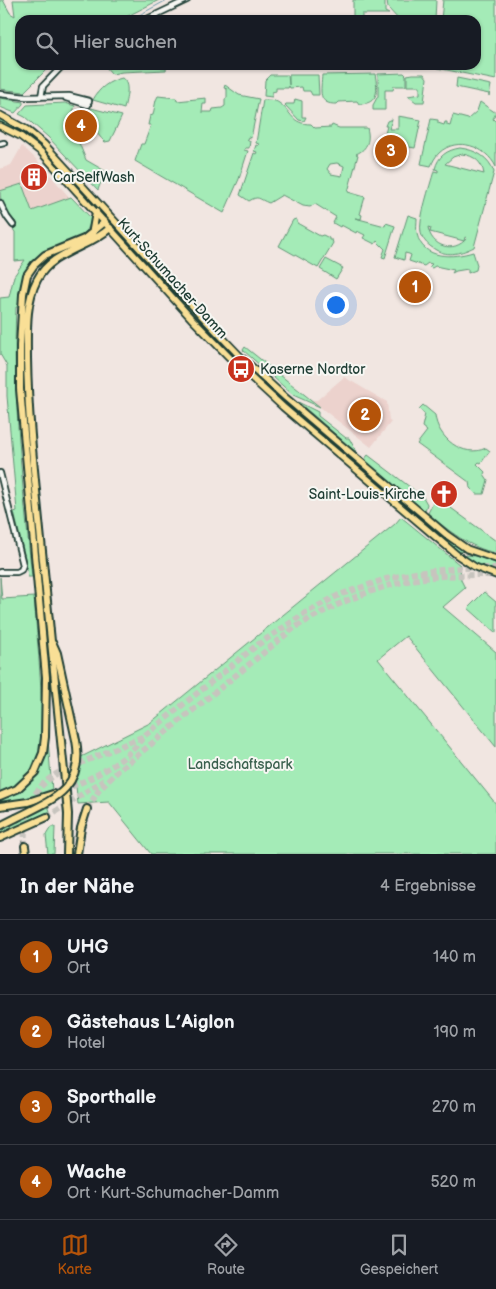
<!DOCTYPE html>
<html lang="de">
<head>
<meta charset="utf-8">
<style>
  :root { --surface:#171b24; --page:#242831; --text:#f1f3f6; --muted:#9ea1a6; --line:#363941; --accent:#b45309 }
  body { margin:0; font-family:"Balsamiq Sans",sans-serif; background:var(--page); color:var(--text) }
  .you { position:absolute; left:335px; top:304px; width:18px; height:18px; margin:-12px; border:4px solid #fff; border-radius:50%; background:#1a73e8; box-shadow:0 0 0 8px #1a73e833 }
  .badge { display:grid; place-items:center; width:32px; height:32px; border-radius:50%; background:var(--accent); color:#fff; font-size:16px; font-weight:700 }
  .pin { position:absolute; translate:-50% -50%; border:2px solid #fff; box-shadow:0 1px 5px #0006 }
  .list { margin:0; padding:0; list-style:none }
  h2 { display:flex; justify-content:space-between; align-items:center; height:65px; margin:0; padding:0 20px; font-size:21px }
  h2 small { font-size:16px; font-weight:400; color:var(--muted) }
  .list li { display:grid; grid-template-columns:32px 1fr auto; gap:15px; align-items:center; box-sizing:border-box; height:75px; padding:0 20px; border-top:1px solid var(--line) }
  .list b { display:block; font-size:19px; white-space:nowrap }
  .list p { margin:0; font-size:16px; white-space:nowrap; color:var(--muted) }
  .list em { font-size:16px; font-style:normal; color:var(--muted) }
  .icon { flex:none; width:28px; height:28px; fill:none; stroke:currentColor; stroke-width:2; stroke-linecap:round; stroke-linejoin:round }
  .map { position:relative; flex:none; width:496px; height:854px; overflow:hidden }
  .search { position:absolute; background:var(--surface); box-shadow:0 1px 4px #0004; left:15px; right:15px; top:15px; height:55px; display:flex; align-items:center; gap:12px; box-sizing:border-box; padding:0 18px; border-radius:15px; color:var(--muted); font-size:19px }
  .sheet { height:365px; background:var(--surface) }
  nav { display:flex; justify-content:space-around; align-items:center; box-sizing:border-box; height:70px; border-top:1px solid var(--line); background:var(--surface); font-size:14px; color:var(--muted) }
  nav a { display:grid; justify-items:center; gap:2px }
  nav .on { color:var(--accent) }
  .map>svg:first-child { display:block }
</style>
</head>
<body>
<div class="map">
<svg width="496" height="854" viewBox="0 0 496 854">
  <rect width="100%" height="100%" fill="#f1e6e1"/>
  <filter id="ink" filterUnits="userSpaceOnUse"><feTurbulence type="fractalNoise" baseFrequency=".02" numOctaves="2"/><feDisplacementMap in="SourceGraphic" scale="10" xChannelSelector="R" yChannelSelector="G"/><feConvolveMatrix kernelMatrix="1 2 1 2 8 2 1 2 1" color-interpolation-filters="sRGB"/></filter>
  <g filter="url(#ink)">
    <!-- built -->
    <path fill="#ecd2cd" d="M22 146 36 159 70 198 32 211 12 188 0 191V169L11 165Z
      M344 377 387 402 389 421 391 422 371 447 311 400H317Z"/>
    <!-- green -->
    <path fill="#a4ebb7" stroke="#629476" fill-rule="evenodd" d="M0 0H3L10 13 15 16 13 0H159L120 20H20V65H51L24 92 0 89Z
      M353 0H385V12L389 14H362V20H353Z
      M387 0H436L435 20H399L388 8Z
      M443 0H496V80L437 68 436 65H476V20H441Z
      M104 65H167L166 70 122 72 112 74Z
      M404 73 406 75V86H394L393 90H385V110H373V105L378 96V74Z
      M375 74C378 90 379 104 359 104L357 101 339 102 337 104C317 105 321 90 322 75Z
      M413 74H424L427 78 424 102H416L408 96 420 94V86H407V75Z
      M270 75H288L289 85V75H318L319 95H312L310 91H303L302 87 290 88 289 86 288 88H276V91L272 92V97L264 96 265 80Z
      M122 78C131 84 126 99 124 109L93 100C99 88 109 81 122 78Z
      M457 78 491 85 489 96V94L456 87Z
      M225 85 239 95 259 99 251 138 248 137 247 139 250 141 249 148H245L244 150 248 151 247 154 239 179 224 213 135 161 141 144H144L151 125H148L150 116 153 115 156 100 158 96 176 98 177 101 206 98V104H203L202 112H212L213 109 222 108 225 106V99L227 98V89L224 88Z
      M0 98 23 102V104L15 113 0 107Z
      M295 99 302 101V117H306L304 121 299 120 285 105 286 104H294Z
      M263 100C269 100 275 100 279 103 293 113 291 124 311 124L315 128 331 127 332 125 339 128H367C370 139 368 149 356 154L358 155 348 192 365 197 360 214 362 215 361 219 355 218 385 226 386 223 395 226 385 258 382 257 385 249 377 241 375 244 363 238 365 235 357 231 356 233 341 225 340 227 333 223 336 217 315 204 310 207 303 206 282 195 269 203C258 199 259 195 249 201L240 195 254 153 256 154 257 152 254 151 256 145 258 146 259 144 256 143ZM337 163 344 166 342 176 331 174 327 169 330 164Z
      M480 102 496 113 493 119 496 122V167C486 146 457 136 439 153 435 157 433 161 431 166L421 164 431 119 438 120V123L444 125 445 122H447V125L450 126 453 115 468 119 477 111Z
      M65 103 75 106 73 112 77 114 80 130 75 133 86 160 105 171 98 190 48 137 25 117 19 114 27 105Z
      M91 108 122 116 110 141 105 142C95 133 90 122 91 108Z
      M398 116 421 120 415 148 409 147 405 141 388 137 385 134 387 126H385L387 121 392 119 389 129H398Z
      M0 119C44 139 75 183 107 218L44 151 25 135 0 123Z
      M460 148C476 150 489 157 494 172L474 247C462 253 448 257 436 250 429 246 423 241 421 233 418 220 430 186 434 171L438 172V170L435 169C438 156 447 150 460 148ZM462 154C475 156 482 162 484 174L445 164 453 157ZM428 227 431 228 430 232 464 241 465 237 467 238C454 254 431 247 428 227Z
      M22 184 32 211 71 197 92 219C89 225 87 234 80 238 75 243 65 244 58 247 25 260 21 273 20 307H16C12 398 23 487 32 577H28L26 562 14 512 17 511 7 396V366L0 354V298L9 297 14 276 25 260 15 261V232L12 228 16 222C6 213 0 205 0 191Z
      M408 215 417 218C417 223 416 228 417 234 423 260 453 258 473 252L477 265 476 270 468 273V269L456 271 452 273 454 270 435 266 432 268 429 267 432 264 428 263 424 266 409 261 411 255 409 254 405 253 404 260 395 257Z
      M296 219 297 220V223L320 236 323 235 329 238V240H332L333 243 318 268 279 246 293 220Z
      M118 231 230 350 188 310 117 232Z
      M326 259 343 268 336 279 320 269Z
      M245 347 320 407 293 395 243 350Z
      M239 358 268 385 419 516 416 517 277 397 237 360Z
      M298 402 318 412V416L346 438H349L357 453Z
      M423 405 435 415C437 437 463 459 486 448L490 451 481 463 479 462 477 464 485 472 484 474 488 480 484 494H476L470 488 469 482 417 444 427 431 422 427 425 414 419 409Z
      M368 455 423 497 427 504 425 511 364 460Z
      M436 497 496 541V553C470 548 447 530 428 513Z
      M401 517 460 565 461 580 465 588 443 607 496 652V747L406 636 378 659 496 804V854H151L109 802 78 804 73 761 150 723 395 524Z
      M424 519 466 552 457 551 422 521Z
      M466 555 476 556 496 562V572L478 565 465 557Z
      M0 577 2 599 34 597C37 637 41 676 42 716 42 729 44 746 39 758 32 776 17 786 0 793Z
      M484 592 496 602V633L468 608Z
      M48 739 52 791 34 797 0 804V799C19 792 36 781 43 761 46 754 46 745 48 739Z
      M48 806 50 811 0 835V830Z
      M51 827H55L54 854H48L46 835Z"/>
    <g fill="none" stroke-linecap="round" stroke-linejoin="round">
      <!-- stream -->
      <path stroke="#6695a8" stroke-width="1" d="M130 20 167 0"/>
      <!-- highway-tunnel -->
      <path stroke="#c7c4be" stroke-width="6" stroke-dasharray="6 3" stroke-linecap="butt" d="M63 790C89 780 127 762 143 737
        M87 809 99 790 118 771 294 628C339 601 389 580 442 576 460 575 478 575 496 575
        M47 817 104 780
        M25 846C23 814 30 788 60 772L144 736 256 646 305 613 339 595 386 579 415 573 459 568H496"/>
      <!-- minor casing -->
      <g stroke="#1f3d34" stroke-width="8">
        <path id="minor" d="M145 20 187 0
          M0 94 26 97 69 96 89 101
          M41 97 43 86 63 65
          M66 98 88 105
          M0 144 4 143
          M0 203 7 217 13 225
          M0 473 23 565 21 570 17 572H0"/>
      </g>
      <!-- major casing -->
      <g stroke="#1f3d34" stroke-width="9">
        <path id="major" d="M0 115 27 130 44 144 197 311 239 355 286 398 447 535 467 549 496 559
          M0 126 20 136 41 152 191 318 230 358 283 407 457 555 475 567 496 575"/>
      </g>
      <!-- highway casing -->
      <g stroke="#1f3d34" stroke-width="10">
        <path id="highway" d="M92 235 96 212
          M53 644 57 653 76 740
          M0 796 17 789 35 772 43 753 45 737 46 677 20 389V346L23 294 27 275 34 265 45 255 84 239 105 222
          M0 806 28 802 53 794
          M0 826 16 818
          M0 838 47 817
          M25 846 26 854
          M67 854 68 814 65 781C58 705 50 628 42 551 36 487 28 423 27 358 27 333 25 303 37 280 52 251 87 249 110 228
          M77 854 81 828 87 809"/>
      </g>
      <!-- minor -->
      <use href="#minor" stroke="#f6f6f2" stroke-width="4.5"/>
      <!-- major -->
      <use href="#major" stroke="#f9df96" stroke-width="5.5"/>
      <!-- highway -->
      <use href="#highway" stroke="#f9df96" stroke-width="6"/>
      <!-- highway-bridge casing -->
      <g stroke="#1f3d34" stroke-width="10" stroke-linecap="butt">
        <path id="highway-bridge" d="M16 818C52 800 85 789 76 740"/>
      </g>
      <!-- highway-bridge -->
      <use href="#highway-bridge" stroke="#f9df96" stroke-width="6"/>
    </g>
  </g>
  <!-- icons -->
  <defs>
    <g id="building-disc" transform="scale(1.4375)"><circle r="9.5" fill="#c8321e" stroke="#f6f6f2"/><path d="M-4-6H4V6H1V3H-1V6H-4ZM-2.5-4.3h1.7v1.8h-1.7ZM.8-4.3h1.7v1.8H.8ZM-2.5-1h1.7V.8h-1.7ZM.8-1h1.7V.8H.8Z" fill="#fff"/></g>
    <g id="bus-disc" transform="scale(1.4375)"><circle r="9.5" fill="#c8321e" stroke="#f6f6f2"/><path d="M-5-6H5V4H4V6H2V4H-2V6H-4V4H-5ZM-3.5-4V0h7V-4ZM-3.5 1.2v1.5H-2V1.2ZM2 1.2v1.5H3.5V1.2Z" fill="#fff"/></g>
    <g id="church-disc" transform="scale(1.4375)"><circle r="9.5" fill="#c8321e" stroke="#f6f6f2"/><path d="M-1.2-6h2.4v3.5h3.3v2.4h-3.3V6h-2.4V-.1h-3.3v-2.4h3.3Z" fill="#fff"/></g>
  </defs>
  <g fill-rule="evenodd">
    <use href="#building-disc" x="34" y="177"/>
    <use href="#bus-disc" x="241" y="369"/>
    <use href="#church-disc" x="444" y="494"/>
  </g>
  <g text-anchor="middle" stroke-width="4" stroke-linejoin="round" paint-order="stroke">
    <!-- poi labels -->
    <g font-size="14" fill="#1f3d34" stroke="#f6f6f2" text-anchor="start">
      <text x="53" y="182">CarSelfWash</text>
      <text x="260" y="374">Kaserne Nordtor</text>
      <text x="425" y="499" text-anchor="end">Saint-Louis-Kirche</text>
    </g>
    <!-- street labels -->
    <g font-size="14" fill="#1f3d34" stroke="#f6f6f2">
      <text transform="translate(173 278) rotate(48)" y="5">Kurt-Schumacher-Damm</text>
    </g>
    <!-- park labels -->
    <g font-size="14" fill="#3a604e" stroke="#f6f6f2">
      <text x="240" y="769">Landschaftspark</text>
    </g>
  </g>
</svg>
<div class="you"></div>
<div class="pin badge" style="left:415px;top:287px">1</div>
<div class="pin badge" style="left:365px;top:415px">2</div>
<div class="pin badge" style="left:391px;top:151px">3</div>
<div class="pin badge" style="left:81px;top:126px">4</div>
<div class="search"><svg class="icon" aria-label="search" viewBox="0 0 24 24"><circle cx="10" cy="10" r="6"/><path d="M15 15l6 6"/></svg>Hier suchen</div>
</div>
<section class="sheet">
<h2>In der Nähe<small>4 Ergebnisse</small></h2>
<ul class="list">
<li><span class="badge">1</span><div><b>UHG</b><p>Ort</p></div><em>140 m</em></li>
<li><span class="badge">2</span><div><b>Gästehaus L’Aiglon</b><p>Hotel</p></div><em>190 m</em></li>
<li><span class="badge">3</span><div><b>Sporthalle</b><p>Ort</p></div><em>270 m</em></li>
<li><span class="badge">4</span><div><b>Wache</b><p>Ort · Kurt-Schumacher-Damm</p></div><em>520 m</em></li>
</ul>
</section>
<nav>
<a class="on"><svg class="icon" aria-label="map" viewBox="0 0 24 24"><path d="M3 6l6-2 6 2 6-2v14l-6 2-6-2-6 2zM9 4v14M15 6v14"/></svg>Karte</a>
<a><svg class="icon" aria-label="directions" viewBox="0 0 24 24"><path d="M12 3l9 9-9 9-9-9zM9 14v-3h6M13 9l2 2-2 2"/></svg>Route</a>
<a><svg class="icon" aria-label="saved" viewBox="0 0 24 24"><path d="M7 4h10v16l-5-4-5 4z"/></svg>Gespeichert</a>
</nav>
</body>
</html>
